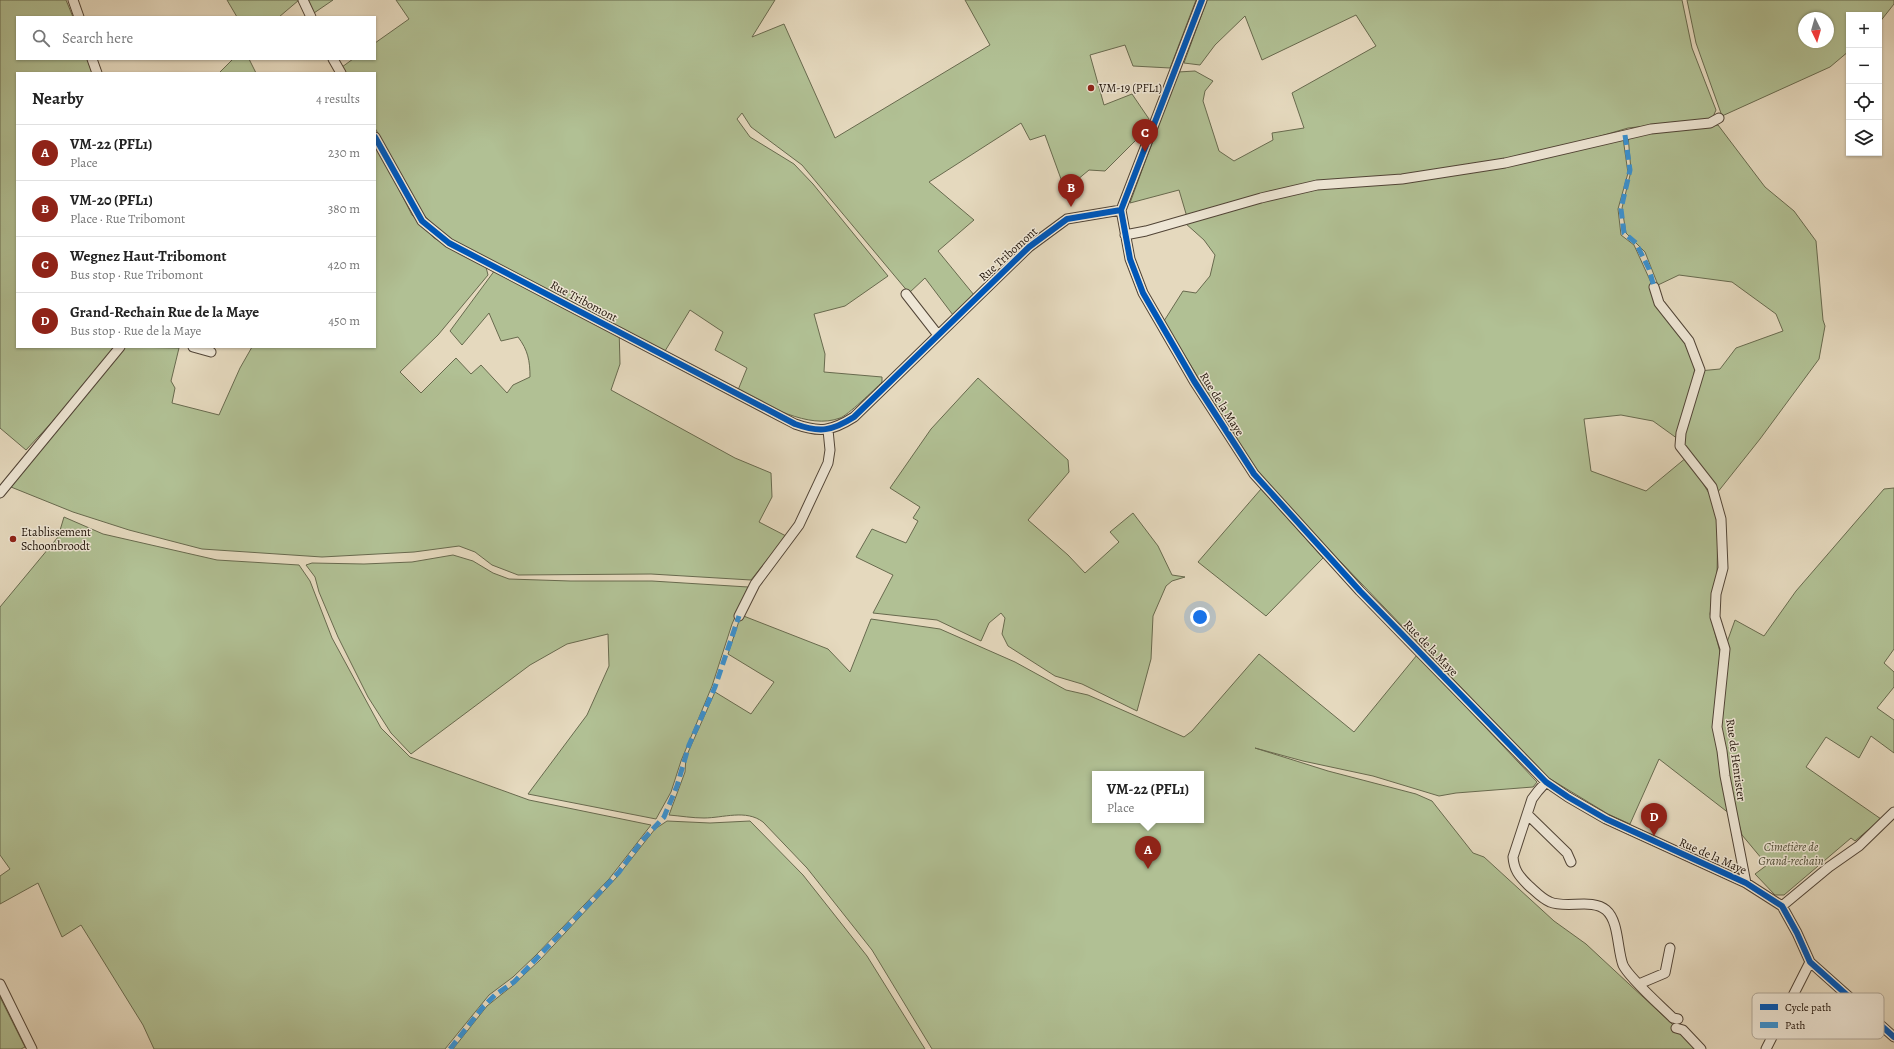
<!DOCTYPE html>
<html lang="en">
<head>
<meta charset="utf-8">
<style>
  :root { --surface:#fff; --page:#f2f2f2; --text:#222; --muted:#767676; --line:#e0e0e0; --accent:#8f2418 }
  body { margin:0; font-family:Alegreya,serif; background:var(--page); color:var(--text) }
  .controls { position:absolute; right:12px; top:12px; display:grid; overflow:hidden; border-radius:0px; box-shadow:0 1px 3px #0004 }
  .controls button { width:36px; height:36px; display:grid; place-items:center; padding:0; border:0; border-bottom:1px solid var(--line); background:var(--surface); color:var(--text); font:20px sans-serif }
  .compass { position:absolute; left:1798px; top:12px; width:36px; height:36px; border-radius:50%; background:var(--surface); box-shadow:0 1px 3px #0004; rotate:175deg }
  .you { position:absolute; left:1200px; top:617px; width:14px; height:14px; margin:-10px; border:3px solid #fff; border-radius:50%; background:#1a73e8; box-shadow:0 0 0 6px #1a73e833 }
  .badge { display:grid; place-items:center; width:26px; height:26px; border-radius:50%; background:var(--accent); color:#fff; font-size:13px; font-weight:700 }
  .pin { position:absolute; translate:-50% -33px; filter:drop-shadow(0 1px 2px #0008) }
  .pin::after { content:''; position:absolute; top:21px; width:14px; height:12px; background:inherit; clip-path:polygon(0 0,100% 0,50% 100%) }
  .popup { position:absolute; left:1092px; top:771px; width:112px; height:52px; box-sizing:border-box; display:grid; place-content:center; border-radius:0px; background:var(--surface); filter:drop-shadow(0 1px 3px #0005); font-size:13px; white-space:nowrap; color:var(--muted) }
  .popup b { font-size:15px; color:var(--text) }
  .popup::after { content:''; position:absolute; left:50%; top:100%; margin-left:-8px; border:8px solid transparent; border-top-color:var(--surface) }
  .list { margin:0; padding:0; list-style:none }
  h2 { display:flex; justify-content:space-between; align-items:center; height:52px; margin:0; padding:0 16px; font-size:17px }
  h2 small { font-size:13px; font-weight:400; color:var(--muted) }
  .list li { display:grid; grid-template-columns:26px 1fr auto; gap:12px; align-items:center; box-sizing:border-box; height:56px; padding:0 16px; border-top:1px solid var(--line) }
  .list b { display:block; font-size:15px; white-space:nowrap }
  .list p { margin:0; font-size:13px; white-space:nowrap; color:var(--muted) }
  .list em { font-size:13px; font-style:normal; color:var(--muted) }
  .icon { flex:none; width:22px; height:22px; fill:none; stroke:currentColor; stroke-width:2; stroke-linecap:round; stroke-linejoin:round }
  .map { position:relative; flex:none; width:1894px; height:1049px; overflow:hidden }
  .search { position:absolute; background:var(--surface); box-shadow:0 1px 3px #0004; left:16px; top:16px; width:360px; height:44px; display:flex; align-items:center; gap:10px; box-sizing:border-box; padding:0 14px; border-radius:0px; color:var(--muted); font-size:15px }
  .panel { position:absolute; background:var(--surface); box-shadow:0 1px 3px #0004; left:16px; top:72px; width:360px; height:276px; border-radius:0px }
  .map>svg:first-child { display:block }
</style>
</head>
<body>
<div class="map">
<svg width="1894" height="1049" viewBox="0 0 1894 1049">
  <rect width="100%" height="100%" fill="#e5d9be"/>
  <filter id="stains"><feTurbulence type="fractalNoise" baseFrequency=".005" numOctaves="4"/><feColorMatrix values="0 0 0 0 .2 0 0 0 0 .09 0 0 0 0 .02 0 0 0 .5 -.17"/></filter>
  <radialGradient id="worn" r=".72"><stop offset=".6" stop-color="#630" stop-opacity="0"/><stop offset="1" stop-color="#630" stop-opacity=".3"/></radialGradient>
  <!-- green -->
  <path fill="#b1c094" stroke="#686a4e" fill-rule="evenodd" d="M0 0H66L73 17H17V59H88L92 73H17V347H116L53 421 26 450 0 428Z
    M227 0H299L279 17H237Z
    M307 0H333L314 13Z
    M396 0H775L752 37 784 24 835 138 990 45 965 0H1196L1170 68 1133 66 1125 45 1090 55 1104 105 1132 94 1149 119 1145 131 1105 171 1089 170 1065 190 1045 135 1030 140 1021 123 929 182 974 220 938 251 974 295 953 315 925 278 909 293 802 165 751 127 742 113 737 119 750 137 794 164 813 184 888 276 845 306 814 314 825 354 824 372 882 377V382C875 389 847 416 840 418 809 430 766 405 738 390L747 368 715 350 723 332 690 310 665 351 619 327 620 364 611 390 735 458 771 473 772 497 759 522 786 536 751 580 651 574 518 575 492 565 475 552 459 546 414 552 322 557 202 549 129 530 73 512 11 487 52 434 125 347 179 348 171 381 175 388 172 403 219 415 240 368 252 347H375V142L412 215 434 238 486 267 488 275 438 335 400 372 421 393 456 358 471 374 481 365 507 393 513 385 530 377C530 361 528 350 518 337L501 341 489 313 462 345 450 331 495 270 446 238 421 212 375 128V73H345L342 67 353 59H375V43L409 19Z
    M1207 0H1682L1692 48 1716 110 1712 119 1628 128 1570 145 1510 159 1415 174 1362 180 1187 217 1179 190 1130 203 1178 72 1195 71 1213 81 1205 91 1203 101 1219 151 1234 161 1273 140 1272 133 1304 128 1292 93 1376 46 1356 15 1262 60 1245 16 1215 45 1200 65 1184 63Z
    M1687 0H1894V4L1879 23V15H1849V51L1830 67 1722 116 1696 43ZM1804 18H1828V42H1804Z
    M233 59H249L256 73H219Z
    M1718 125 1765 187 1794 211 1816 241 1823 320 1825 326 1819 359 1760 439 1717 493 1682 444 1699 371 1720 369 1736 348 1783 331 1776 314 1732 282 1679 275 1658 285 1645 252 1626 233 1622 208 1631 171 1628 135 1660 129Z
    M1623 138 1628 173 1618 209 1621 235 1634 245 1654 289 1684 339 1695 367 1692 389 1678 439 1653 421 1621 415 1584 419 1591 471 1646 491 1687 457 1710 495 1718 519 1717 575 1710 614 1721 656 1713 724 1730 814 1659 759 1630 824 1608 814 1547 777 1267 485 1243 452 1164 321 1183 291 1196 293 1210 276 1215 255 1204 240 1185 223 1310 189 1399 182Z
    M978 378 1068 460 1069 472 1028 520 1068 555 1085 573 1119 542 1110 532 1133 513 1158 546 1172 575 1185 577 1172 581 1166 586 1153 616 1151 659 1137 711 1082 684 1055 676 1008 646 1002 634 1005 618 1001 613 989 623 981 641 937 620 873 613 893 575 856 557 872 529 906 543 918 521 913 518 920 507 890 488 931 429Z
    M1894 488V649L1884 663 1894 672V687L1877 708 1894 720V753L1871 736 1859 758 1826 737 1806 767 1881 819 1855 841 1851 838 1784 895H1775L1755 874 1767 865 1742 835 1727 781 1719 723 1726 645 1735 620 1764 636 1796 591 1884 489Z
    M1261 489 1323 558 1266 616 1198 562Z
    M64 517 103 534 217 560 299 565 310 581 332 638 381 728 410 757 529 800 651 825 609 879 536 955 513 977 489 995 445 1049H154L143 1025 81 925 62 937 38 883 0 904V876L10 869 0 855V607L58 537Z
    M453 555 473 561 493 573 509 579 570 581H652L748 587 732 624 712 686 681 761 671 792 656 819 528 794 587 715 609 666 608 634 567 644 530 665 411 754 391 733 368 697 338 637 319 592 315 577 306 565 312 563 364 564 412 562Z
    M741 615 828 649 850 672 871 619 940 629 1015 662 1066 690 1088 695 1184 737 1192 731 1259 654 1354 732 1417 655 1537 782 1533 787 1456 793 1439 796 1373 776 1303 761 1255 748 1328 771 1416 794 1432 801 1473 853 1484 857 1554 921 1586 944 1699 1049H932L872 950 807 868 763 822C746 809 723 818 704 818 692 818 681 816 669 815L685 772 686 757 715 692 751 714 774 682 728 654ZM1095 774H1201V820H1095Z
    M667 821 710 823 750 821 803 875 867 956 925 1049H453L487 1006 512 986 540 960 617 877 655 829Z
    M0 997 25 1047 21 1049H0Z"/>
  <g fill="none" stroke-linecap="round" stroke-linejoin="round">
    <!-- minor casing -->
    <g stroke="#514436" stroke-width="11">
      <path id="minor" d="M73 0 79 17
        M303 0 311 17
        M1202 0 1121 210 1130 259 1143 293 1194 381 1254 474 1360 591 1546 782 1568 797 1606 819 1746 883 1782 906 1797 933 1810 962 1894 1037
        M92 59 97 73
        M333 59 341 73
        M375 137 422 221 449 243 795 424C820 433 832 431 854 417L1029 247 1067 219 1121 210
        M1125 235 1146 231 1261 198 1317 185 1402 179 1505 163 1651 129 1710 123 1719 118
        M1654 287 1659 303 1689 341 1700 370 1681 433 1680 446 1712 487 1721 519 1723 568 1716 594 1715 617 1725 649 1717 727 1722 751 1725 776 1746 883
        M906 294 938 335
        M193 347 211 352
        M0 493 120 347
        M739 616 755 584 799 525 828 463 830 450 828 430
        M1546 782 1538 791 1532 799 1513 857C1514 870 1519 876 1528 885 1535 891 1542 899 1550 902 1567 909 1592 898 1606 910 1619 921 1617 949 1623 965 1629 978 1661 1006 1673 1018L1678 1019
        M1527 814 1567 853 1571 862
        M1782 906 1829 867 1859 846 1894 812
        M0 984 32 1049
        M1639 984 1665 973 1670 948
        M1676 1028 1683 1030 1701 1049
        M1766 1049 1810 962"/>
    </g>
    <!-- minor -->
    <use href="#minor" stroke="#eee6d5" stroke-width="9"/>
    <!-- quiet -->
    <path stroke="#3a92d2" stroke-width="5" stroke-dasharray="10 5" stroke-linecap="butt" d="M1625 135 1630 170 1621 209 1624 233 1636 243 1649 269 1654 287
      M450 1049 483 1007 495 995 514 982 588 905 619 872 641 842 664 817 677 786 689 745 715 687 739 616"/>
    <!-- cycleway casing -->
    <g stroke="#eee6d5" stroke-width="8">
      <path id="cycleway" d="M1202 0 1121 210 1130 259 1143 293 1194 381 1254 474 1360 591 1546 782 1568 797 1606 819 1746 883 1782 906 1797 933 1810 962 1894 1037
        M375 137 422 221 449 243 795 424C820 433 832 431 854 417L1029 247 1067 219 1121 210"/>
    </g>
    <!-- cycleway -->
    <use href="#cycleway" stroke="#0057b8" stroke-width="6"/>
  </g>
  <!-- markers -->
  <g fill="#8f2418" stroke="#eee6d5" stroke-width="1.5">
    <circle cx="1091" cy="88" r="4"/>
    <circle cx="13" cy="539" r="4"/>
  </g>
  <g text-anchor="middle" stroke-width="3" stroke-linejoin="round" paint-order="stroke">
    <!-- poi labels -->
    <g font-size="12" fill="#201309" stroke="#eee6d5" text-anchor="start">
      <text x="1099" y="92">VM-19 (PFL1)</text>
      <text x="21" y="536">Etablissement<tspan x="21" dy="14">Schoonbroodt</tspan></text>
    </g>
    <!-- street labels -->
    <g font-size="12" fill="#201309" stroke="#eee6d5">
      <text transform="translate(1008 254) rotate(-42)" y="4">Rue Tribomont</text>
      <text transform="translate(584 301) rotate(28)" y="4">Rue Tribomont</text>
      <text transform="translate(1222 404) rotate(58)" y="4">Rue de la Maye</text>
      <text transform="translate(1431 648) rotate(46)" y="4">Rue de la Maye</text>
      <text transform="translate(1736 760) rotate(82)" y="4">Rue de Henrister</text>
      <text transform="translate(1713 856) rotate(24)" y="4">Rue de la Maye</text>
    </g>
    <!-- park labels -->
    <g font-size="12" font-style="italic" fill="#53503a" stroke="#eee6d5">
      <text x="1791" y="851">Cimetière de<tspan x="1791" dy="14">Grand-rechain</tspan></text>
    </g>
  </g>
  <!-- legend -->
  <rect x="1752" y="993" width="132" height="46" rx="6" fill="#eee6d5" stroke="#b0a798" stroke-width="1"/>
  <rect x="1760" y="1004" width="18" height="6" fill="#0057b8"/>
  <rect x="1760" y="1022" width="18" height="6" fill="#3a92d2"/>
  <g font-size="11" fill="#201309">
    <text x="1785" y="1011">Cycle path</text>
    <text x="1785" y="1029">Path</text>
  </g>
  <rect width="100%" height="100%" filter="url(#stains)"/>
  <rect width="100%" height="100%" fill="url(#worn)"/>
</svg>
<div class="controls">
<button>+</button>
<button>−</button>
<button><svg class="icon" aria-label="locate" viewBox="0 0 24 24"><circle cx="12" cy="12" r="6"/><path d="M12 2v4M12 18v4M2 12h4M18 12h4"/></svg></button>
<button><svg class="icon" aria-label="layers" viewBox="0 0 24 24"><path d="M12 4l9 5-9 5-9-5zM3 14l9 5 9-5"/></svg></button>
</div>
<svg class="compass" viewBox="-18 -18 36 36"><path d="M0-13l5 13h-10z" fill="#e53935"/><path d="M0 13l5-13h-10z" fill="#767676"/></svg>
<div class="you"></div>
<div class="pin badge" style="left:1148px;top:869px">A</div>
<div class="popup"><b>VM-22 (PFL1)</b>Place</div>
<div class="pin badge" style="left:1071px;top:207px">B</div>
<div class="pin badge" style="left:1145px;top:152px">C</div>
<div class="pin badge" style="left:1654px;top:836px">D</div>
<div class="search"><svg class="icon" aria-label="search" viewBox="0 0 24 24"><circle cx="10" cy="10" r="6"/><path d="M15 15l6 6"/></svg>Search here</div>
<section class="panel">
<h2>Nearby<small>4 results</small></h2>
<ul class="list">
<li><span class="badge">A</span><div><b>VM-22 (PFL1)</b><p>Place</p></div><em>230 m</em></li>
<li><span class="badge">B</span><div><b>VM-20 (PFL1)</b><p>Place · Rue Tribomont</p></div><em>380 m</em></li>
<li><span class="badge">C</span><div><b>Wegnez Haut-Tribomont</b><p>Bus stop · Rue Tribomont</p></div><em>420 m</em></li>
<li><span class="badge">D</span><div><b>Grand-Rechain Rue de la Maye</b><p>Bus stop · Rue de la Maye</p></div><em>450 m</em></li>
</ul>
</section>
</div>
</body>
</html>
